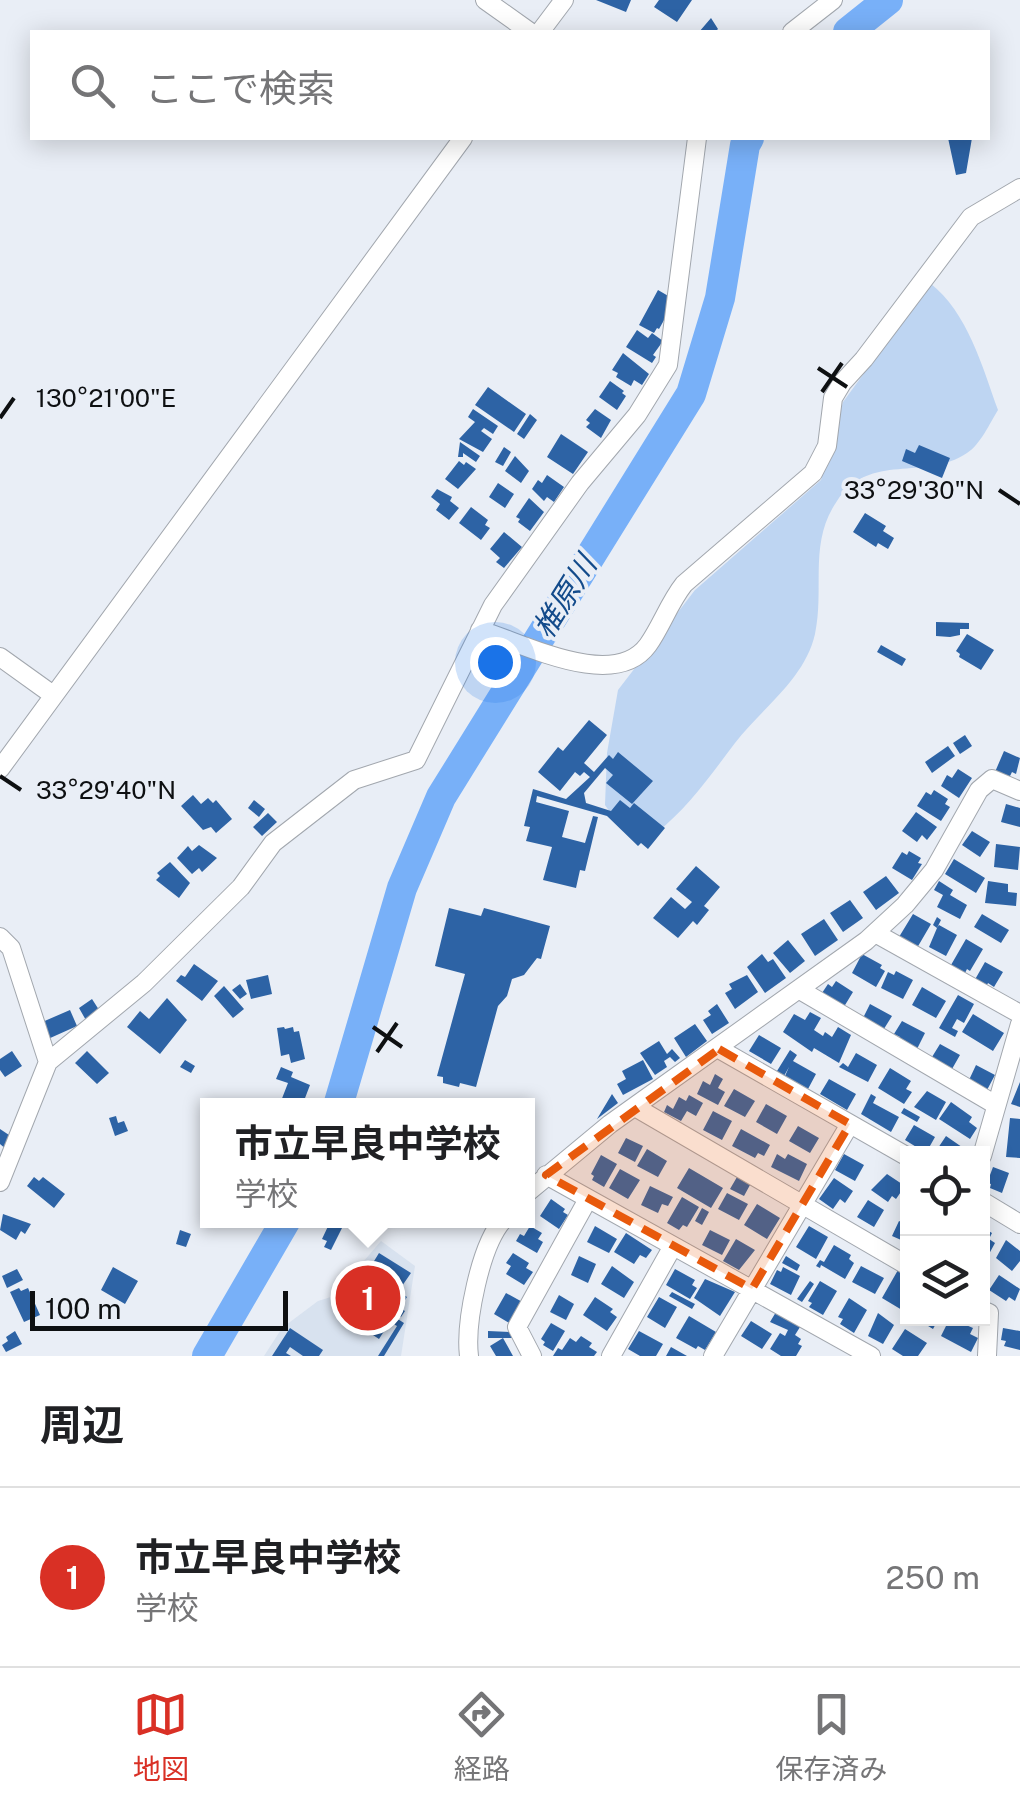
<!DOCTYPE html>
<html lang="ja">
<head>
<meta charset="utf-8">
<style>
  :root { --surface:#fff; --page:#f2f2f2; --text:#202124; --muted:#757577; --line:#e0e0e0; --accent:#d93025 }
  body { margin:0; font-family:"Public Sans","Noto Sans JP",sans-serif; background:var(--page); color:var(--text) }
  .controls { position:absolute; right:30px; bottom:30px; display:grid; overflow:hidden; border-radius:0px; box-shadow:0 5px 25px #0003 }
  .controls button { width:90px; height:90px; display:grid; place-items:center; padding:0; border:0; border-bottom:2px solid var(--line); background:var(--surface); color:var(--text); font:50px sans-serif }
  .scale { position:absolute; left:30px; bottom:25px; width:258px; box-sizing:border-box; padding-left:10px; border:5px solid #0e1012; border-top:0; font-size:28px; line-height:35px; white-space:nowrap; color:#0e1012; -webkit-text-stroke:8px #e9eef6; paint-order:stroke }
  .you { position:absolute; left:495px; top:662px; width:35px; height:35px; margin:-25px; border:8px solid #fff; border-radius:50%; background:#1a73e8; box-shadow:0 0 0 15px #1a73e833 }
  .badge { display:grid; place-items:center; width:65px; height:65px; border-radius:50%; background:var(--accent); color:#fff; font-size:32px; font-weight:700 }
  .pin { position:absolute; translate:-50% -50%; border:5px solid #fff; box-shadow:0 2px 10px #0006 }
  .popup { position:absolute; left:200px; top:1098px; width:335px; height:130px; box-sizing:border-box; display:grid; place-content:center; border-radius:0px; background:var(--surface); filter:drop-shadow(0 2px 8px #0005); font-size:32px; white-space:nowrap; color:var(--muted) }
  .popup b { font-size:38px; color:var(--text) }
  .popup::after { content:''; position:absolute; left:50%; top:100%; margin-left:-20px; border:20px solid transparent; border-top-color:var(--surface) }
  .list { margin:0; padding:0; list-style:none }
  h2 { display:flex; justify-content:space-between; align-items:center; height:130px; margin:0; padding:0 40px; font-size:42px }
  h2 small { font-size:32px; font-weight:400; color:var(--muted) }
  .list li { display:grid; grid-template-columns:65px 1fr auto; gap:30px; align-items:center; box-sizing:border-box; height:180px; padding:0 40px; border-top:2px solid var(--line) }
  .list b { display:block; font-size:38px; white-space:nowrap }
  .list p { margin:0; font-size:32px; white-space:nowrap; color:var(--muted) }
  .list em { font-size:32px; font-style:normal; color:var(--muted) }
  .icon { flex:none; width:55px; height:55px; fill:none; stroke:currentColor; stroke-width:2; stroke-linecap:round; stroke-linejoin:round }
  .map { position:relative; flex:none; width:1020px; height:1356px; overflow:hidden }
  .search { position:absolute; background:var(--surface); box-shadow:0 5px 25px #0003; left:30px; right:30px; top:30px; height:110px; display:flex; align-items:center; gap:25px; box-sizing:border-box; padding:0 35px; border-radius:0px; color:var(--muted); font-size:38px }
  .sheet { height:310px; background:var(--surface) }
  nav { display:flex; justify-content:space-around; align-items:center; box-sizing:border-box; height:140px; border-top:2px solid var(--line); background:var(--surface); font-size:28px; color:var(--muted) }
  nav a { display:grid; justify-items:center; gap:5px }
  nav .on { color:var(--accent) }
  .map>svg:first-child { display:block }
</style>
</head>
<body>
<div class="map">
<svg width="1020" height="1356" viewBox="0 0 1020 1356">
  <rect width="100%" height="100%" fill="#e9eef6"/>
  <!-- built -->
  <path fill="#d8e2ef" d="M381 1241 415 1266 401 1356H264L282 1328 318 1301 334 1296Z"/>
  <!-- green -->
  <path fill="#bed5f2" d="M930 283C968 313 982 366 998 410 990 423 980 445 967 453 924 482 870 451 837 501 808 543 825 588 815 634 805 679 762 708 735 743 710 776 688 808 655 834L620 827 605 805 607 753 618 690 695 590 821 480 843 402Z"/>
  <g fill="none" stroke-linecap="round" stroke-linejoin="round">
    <!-- river -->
    <path stroke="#78b0f8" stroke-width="30" d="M848 32 888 0
      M338 1106 402 888 441 797 691 394 720 298 745 145 749 138
      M207 1356 286 1220"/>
  </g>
  <!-- building -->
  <path fill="#2d63a5" d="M596 0H631L626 12Z
    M659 0H692L677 22 654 7Z
    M711 18 718 29 715 32H699Z
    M948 138H972L966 173 956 175Z
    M658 290 670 297 667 304 672 306 659 329 657 328 654 333 639 325Z
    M637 330 648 338 652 333 663 341 653 355 656 357 652 363 626 347Z
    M623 353 649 374 642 385 634 380 631 386 616 377 618 373 612 370Z
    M610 381 624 391 622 393 626 396 617 410 599 397Z
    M488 387 526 414 514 432 475 405Z
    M473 409 498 426 493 434 484 428 481 431 492 439 483 452 459 439 475 422 468 417Z
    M595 409 611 420 601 438 586 427 590 423 586 420Z
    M530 414 537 420 524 439 517 434Z
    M561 434 588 452 573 474 547 457Z
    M460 442 480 456 476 462 463 453V457H458Z
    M919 445 950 458 942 478 902 461 906 449 915 453Z
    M504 447 511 452 503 466 495 462Z
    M515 456 529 471 521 483 505 471Z
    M459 461 464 465 466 462 476 469 458 489 445 479Z
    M547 475 564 487 554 502 547 497 544 501 532 489 538 480 542 483Z
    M498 483 514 494 505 508 489 497Z
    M437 489 452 497 450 501 459 508 449 520 436 510 440 504 431 497Z
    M529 498 544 512 530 531 518 522 520 519 516 517Z
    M471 507 488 520 485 525 490 528 481 540 459 523Z
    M865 513 886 526 883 531 894 538 888 549 878 543 876 547 853 532Z
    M504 532 522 547 504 568 496 562 500 558 490 549Z
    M936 622 969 623V629H960V635L950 637 936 636Z
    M967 634 994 650 981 670 959 657 960 654 956 651Z
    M881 645 906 659 902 666 877 652Z
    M589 720 607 735 584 763 594 772 609 755 613 759 618 752 653 781 632 804 606 783 613 775 605 768 584 793 586 803 611 811 620 800 630 808 634 803 665 828 648 849 641 843 638 846 607 816 537 796 536 802 569 811 562 837 585 843 593 816 598 817 585 871 580 870 576 888 543 880 552 847 526 841 530 827 524 826 533 789 566 799 590 777 584 772 580 776 575 772 560 791 538 772 558 747 563 751Z
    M965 735 972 746 960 754 953 743Z
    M948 746 955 756 932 773 925 762Z
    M1004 751 1020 758 1016 774 1012 772 1009 778 995 772Z
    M958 769 972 778 959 798 941 786 947 775 952 778Z
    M934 790 948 799 945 804 950 807 941 821 917 806 926 792 931 795Z
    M193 795 201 804 208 798 213 803 216 800 232 819 216 833 211 827 203 830 181 806Z
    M254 800 265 809 259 817 248 808Z
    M1006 804 1020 808V827L1001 822Z
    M916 812 937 827 927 840 922 835 917 842 902 831Z
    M268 813 277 822 262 836 253 827Z
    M972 831 990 842 980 857 962 845Z
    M996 844 1020 847 1018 870 994 867Z
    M199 845 217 858 202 872 199 868 192 874 177 858 188 846 192 851Z
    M909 851 921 858 918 863 922 864 912 880 892 868 902 852 907 855Z
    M954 859 985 878 976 893 945 874Z
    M170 862 190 883 179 898 156 880 160 876 157 873Z
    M696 866 720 887 704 906 709 910 697 925 693 921 678 938 653 918 671 897 685 909 692 902 676 889Z
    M886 876 899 893 876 910 863 892Z
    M939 881 953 890 950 895 967 905 960 919 937 907 943 895 934 890Z
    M988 881 1008 884V892L1017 893 1016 906 985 903Z
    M850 900 863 918 843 932 830 913Z
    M449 908 481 916 484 908 550 926 541 959 537 958 524 975 512 979 507 996 498 1006 476 1087 460 1083 459 1087 443 1083V1077L437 1076 465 974 435 966Z
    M913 914 931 924 917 948 899 937Z
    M982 914 1009 930 1001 943 974 927Z
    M937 917 941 920 937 928 939 925 957 935 946 956 929 947 937 928 933 925Z
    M824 919 838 940 815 956 801 934Z
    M966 939 983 949 970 971 967 969 965 973 951 965Z
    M788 940 805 961 790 973 773 953Z
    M762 954 768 962 773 959 786 978 765 993 747 967Z
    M862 954 882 965 880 968 885 971 876 987 852 973Z
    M985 962 1003 972 994 987 988 983 985 989 973 983Z
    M194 964 218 981 202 1001 176 981 181 975 185 977Z
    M896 971 913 980 903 999 881 988 888 972 894 975Z
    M268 975 272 994 251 999 246 980Z
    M747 975 758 992 735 1009 725 993 732 989 729 984Z
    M836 981 853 992 842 1010 820 996 828 984 832 987Z
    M240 984 247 994 240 999 232 990Z
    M224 986 244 1009 233 1018 214 996Z
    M922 987 946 1001 936 1018 912 1005Z
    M958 995 974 1004 964 1023 957 1019 952 1028 958 1031 955 1037 939 1028Z
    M167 998 187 1020 160 1054 127 1027 140 1011 149 1019Z
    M92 999 101 1013 87 1022 79 1008Z
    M717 1004 729 1023 712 1034 703 1020 711 1015 708 1011Z
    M870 1004 892 1016 882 1032 862 1020Z
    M70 1010 77 1026 48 1039 40 1023Z
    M810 1012 821 1018 814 1030 823 1036 825 1032 832 1037 838 1027 851 1035 839 1063 814 1048 812 1052 783 1032 794 1014 805 1020Z
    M973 1014 1004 1033 993 1051 962 1032Z
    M902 1021 925 1033 916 1051 898 1042 900 1037 894 1034Z
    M695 1024 707 1041 686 1057 674 1038Z
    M284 1027 285 1029 293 1027 294 1032 299 1031 305 1059 291 1063 289 1054 281 1056 277 1028Z
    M759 1035 781 1048 771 1064 749 1051Z
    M659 1041 667 1054 672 1049 680 1058 675 1062 670 1057 664 1061 667 1067 655 1075 640 1053Z
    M940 1044 960 1055 952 1069 932 1057Z
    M790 1050 797 1055 793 1061 816 1074 808 1089 785 1076 789 1067 784 1076 777 1071Z
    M12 1051 22 1066 5 1077 0 1070V1059Z
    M87 1051 109 1073 97 1084 75 1063Z
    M856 1053 877 1065 868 1082 839 1067 843 1063 848 1067Z
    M185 1060 195 1066 191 1073 180 1067Z
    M643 1060 653 1079 623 1095 617 1084 626 1079 622 1071Z
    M976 1065 995 1075 987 1090 969 1080Z
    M281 1067 293 1072 291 1077 310 1085 302 1106 281 1101 288 1083 276 1079Z
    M890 1068 911 1081 906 1089 912 1092 904 1104 878 1088Z
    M715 1074 723 1079 718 1088 725 1092 718 1105 697 1094 703 1081 710 1085Z
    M829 1079 856 1094 847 1110 820 1094Z
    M1020 1082V1107L1011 1104Z
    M734 1089 755 1101 745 1117 724 1106Z
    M927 1091 946 1102 936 1120 914 1107Z
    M612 1094 618 1103 597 1119Z
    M871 1094 876 1097 873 1103 899 1117 891 1132 861 1114Z
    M689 1095 703 1103 696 1116 687 1111 681 1121 664 1112 667 1105 673 1109 679 1097 686 1101Z
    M951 1102 972 1117 969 1122 977 1128 970 1139 939 1119Z
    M766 1104 787 1116 777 1134 756 1122Z
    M904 1108 920 1117 917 1122 901 1113Z
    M713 1111 732 1121 722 1140 703 1130Z
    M116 1116 118 1123 124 1121 128 1131 115 1136 109 1118Z
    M1010 1118 1020 1119V1158L1006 1157Z
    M914 1125 935 1137 926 1153 905 1140Z
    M798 1126 819 1138 810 1153 789 1141Z
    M0 1129 12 1137 7 1150 0 1144Z
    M741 1129 770 1145 764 1156 758 1153 755 1158 732 1146Z
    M946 1136 972 1154 936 1151Z
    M626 1138 643 1146 635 1162 618 1153Z
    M647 1149 667 1161 658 1177 637 1166Z
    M777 1154 785 1159 788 1154 807 1164 799 1181 771 1167Z
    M844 1154 864 1165 855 1181 835 1170Z
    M601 1155 617 1164 604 1187 592 1180 594 1176 591 1174Z
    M993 1167 1009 1173 1002 1193 990 1188 991 1184 987 1183Z
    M689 1168 723 1188 711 1208 677 1188Z
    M620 1169 640 1180 628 1199 609 1188Z
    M887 1174 905 1186 896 1199 892 1196 888 1202 871 1190Z
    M34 1177 39 1181 43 1177 65 1194 54 1208 27 1186Z
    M737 1177 750 1185 744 1196 730 1189Z
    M834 1178 853 1191 845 1203 840 1199 833 1209 819 1199Z
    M650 1186 673 1197 668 1206 662 1204 658 1213 641 1205Z
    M727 1193 748 1204 739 1220 718 1209Z
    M682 1197 699 1207 687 1227 683 1225 679 1230 667 1223Z
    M551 1199 565 1209 563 1212 568 1215 559 1229 540 1216Z
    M868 1200 884 1210 874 1227 857 1217Z
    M757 1204 780 1218 767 1239 744 1225Z
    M702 1208 709 1212 702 1225 695 1221Z
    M3 1214 31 1224 25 1234 21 1231 16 1240 0 1230Z
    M331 1220 345 1222 331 1250 324 1247 327 1241 322 1239Z
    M899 1221 908 1225V1243L892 1236Z
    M530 1226 542 1233 538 1239 543 1242 537 1253 516 1241 520 1234 524 1236Z
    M595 1226 617 1239 609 1253 587 1242Z
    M809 1226 828 1237 816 1259 796 1247Z
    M982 1227 992 1233 989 1239 995 1243 989 1254 982 1250Z
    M180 1230 191 1234 186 1247 176 1244Z
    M710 1230 730 1240 722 1255 702 1245Z
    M626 1233 652 1250 646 1258 640 1255 634 1264 614 1252Z
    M736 1239 755 1250 739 1270 723 1261Z
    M1006 1240 1020 1251V1261L1012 1271 996 1258Z
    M834 1245 851 1255 849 1259 854 1263 845 1279 821 1265 820 1268 816 1266 820 1260 824 1262Z
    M379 1253 411 1273 402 1286 371 1266Z
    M513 1253 529 1263 526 1268 533 1272 524 1285 506 1274 511 1266 506 1263Z
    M579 1256 596 1264 588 1283 571 1275Z
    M786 1256 800 1265 797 1271 782 1263Z
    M612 1266 634 1282 624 1298 601 1284Z
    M861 1266 884 1278 875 1294 852 1282Z
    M113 1267 138 1281 125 1304 101 1290Z
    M783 1267 800 1276 791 1295 770 1284 777 1270 781 1272Z
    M17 1269 23 1280 7 1288 2 1276Z
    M366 1269 407 1297 400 1308 405 1311 401 1317 396 1313 393 1316 404 1323 384 1356H378L397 1326 390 1322 379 1339 338 1312Z
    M675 1269 695 1280 692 1285 697 1288 690 1299 666 1285Z
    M898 1270 908 1276 901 1287 908 1291V1302L902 1310 882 1298Z
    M999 1275 1020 1289 1015 1301 1009 1297 1006 1301 989 1290Z
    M705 1279 735 1292 720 1316 694 1298Z
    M810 1281 814 1284 802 1302 797 1299Z
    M820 1281 837 1291 823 1315 809 1307 812 1303 808 1301Z
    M19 1288 21 1291 28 1288 40 1315 24 1322 10 1292Z
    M672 1292 695 1304 692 1309 669 1296Z
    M506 1293 526 1304 514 1326 494 1314Z
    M559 1295 574 1304 566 1320 550 1312Z
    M595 1297 613 1309 610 1312 617 1317 607 1331 583 1315Z
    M659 1297 677 1307 665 1328 647 1317Z
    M849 1298 867 1310 854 1333 840 1324 843 1319 838 1317Z
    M776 1312 800 1327 795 1335 801 1339 798 1344 802 1346 796 1356H781L770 1349 780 1333 785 1336 788 1330 770 1322Z
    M878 1313 894 1325 883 1344 868 1336Z
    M689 1316 716 1332 705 1350 698 1346 696 1349 676 1338Z
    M915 1318H939L933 1329Z
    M950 1318 973 1328 970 1334 978 1338 971 1352 941 1336Z
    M751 1321 772 1334 762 1349 741 1336Z
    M551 1323 565 1331 553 1351 543 1345 545 1342 541 1339Z
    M290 1328 323 1350 319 1356H303L290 1347 286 1353 291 1356H272Z
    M1003 1328 1020 1331V1350L1004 1346 1006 1341 1001 1340Z
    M905 1329 927 1343 918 1356H903L892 1349Z
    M15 1331 22 1344 6 1352 2 1345 8 1341 6 1337Z
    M488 1331 512 1332V1338H488Z
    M639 1331 663 1344 656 1356H640L628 1349Z
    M581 1336 592 1343 589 1347 597 1352 594 1356H553L558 1348 562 1350 570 1338 576 1342Z
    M503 1338 513 1356H496L490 1346Z
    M671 1347 687 1356H666Z"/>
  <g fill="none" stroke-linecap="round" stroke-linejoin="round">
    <!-- minor casing -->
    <g stroke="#a2a7ae" stroke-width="20">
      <path id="minor" d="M485 0 530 32
        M540 32 564 0
        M792 32 833 0
        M480 630C523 643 614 692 648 645 662 625 669 603 684 584L813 473 827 446 833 398 842 383 864 359 971 217 1020 188
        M0 657 53 695
        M0 769 463 138
        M875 933 1020 1014
        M0 937 11 948 48 1062
        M800 990 996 1105
        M719 1049 908 1157
        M635 1107 908 1266
        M982 1156 1020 1024
        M546 1175 871 1356
        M0 1182 48 1062 144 983 241 887 273 843 354 780 416 760 493 605 580 483 637 415 668 365 697 138
        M528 1192 610 1124 866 941 905 905 934 870 979 790 992 779 1020 791
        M982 1201 1020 1224
        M982 1310 989 1313 987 1356
        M469 1356C465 1323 480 1246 503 1220
        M532 1356 517 1327 588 1199
        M611 1356 673 1246
        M713 1356 850 1124"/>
    </g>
    <!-- minor -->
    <use href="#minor" stroke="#fff" stroke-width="18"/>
  </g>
  <!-- marked area -->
  <path fill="#e8590c" fill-opacity="0.2" stroke="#e8590c" stroke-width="8" stroke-dasharray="20 12" stroke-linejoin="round" d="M719 1049 850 1124 752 1289 546 1175Z"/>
  <!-- ticks -->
  <path fill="none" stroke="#0e1012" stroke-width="4" d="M818 368 847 387M822 392 842 363M0 418 14 398M999 490 1020 504M0 776 21 790M373 1027 402 1047M377 1052 397 1023"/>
  <g text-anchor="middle" stroke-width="8" stroke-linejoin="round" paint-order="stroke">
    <!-- water labels -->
    <g font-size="30" font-style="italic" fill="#134b8b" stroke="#e9eef6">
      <text transform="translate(565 597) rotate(-58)" y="10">椎原川</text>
    </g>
  </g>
  <g font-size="25" text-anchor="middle" fill="#0e1012" stroke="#e9eef6" stroke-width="8" stroke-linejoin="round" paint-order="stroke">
    <text x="106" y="407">130°21'00"E</text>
    <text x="914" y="499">33°29'30"N</text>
    <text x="106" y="799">33°29'40"N</text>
  </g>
</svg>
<div class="controls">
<button><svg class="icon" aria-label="locate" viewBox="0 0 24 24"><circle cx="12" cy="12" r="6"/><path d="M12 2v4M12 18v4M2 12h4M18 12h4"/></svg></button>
<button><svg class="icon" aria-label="layers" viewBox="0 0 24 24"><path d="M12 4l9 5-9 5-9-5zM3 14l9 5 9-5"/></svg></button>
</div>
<div class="scale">100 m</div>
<div class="you"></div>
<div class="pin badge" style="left:368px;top:1298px">1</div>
<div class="popup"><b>市立早良中学校</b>学校</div>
<div class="search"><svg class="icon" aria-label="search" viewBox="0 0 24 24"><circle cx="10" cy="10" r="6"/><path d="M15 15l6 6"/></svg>ここで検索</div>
</div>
<section class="sheet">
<h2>周辺<small></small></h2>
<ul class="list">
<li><span class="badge">1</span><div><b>市立早良中学校</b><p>学校</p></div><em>250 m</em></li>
</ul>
</section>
<nav>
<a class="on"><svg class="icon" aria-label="map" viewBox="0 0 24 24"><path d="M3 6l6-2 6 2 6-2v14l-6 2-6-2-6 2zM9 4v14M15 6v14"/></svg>地図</a>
<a><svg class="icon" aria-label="directions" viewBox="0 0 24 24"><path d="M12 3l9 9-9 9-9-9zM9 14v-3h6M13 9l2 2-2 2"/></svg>経路</a>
<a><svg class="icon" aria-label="saved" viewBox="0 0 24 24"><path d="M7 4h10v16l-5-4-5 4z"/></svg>保存済み</a>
</nav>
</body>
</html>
